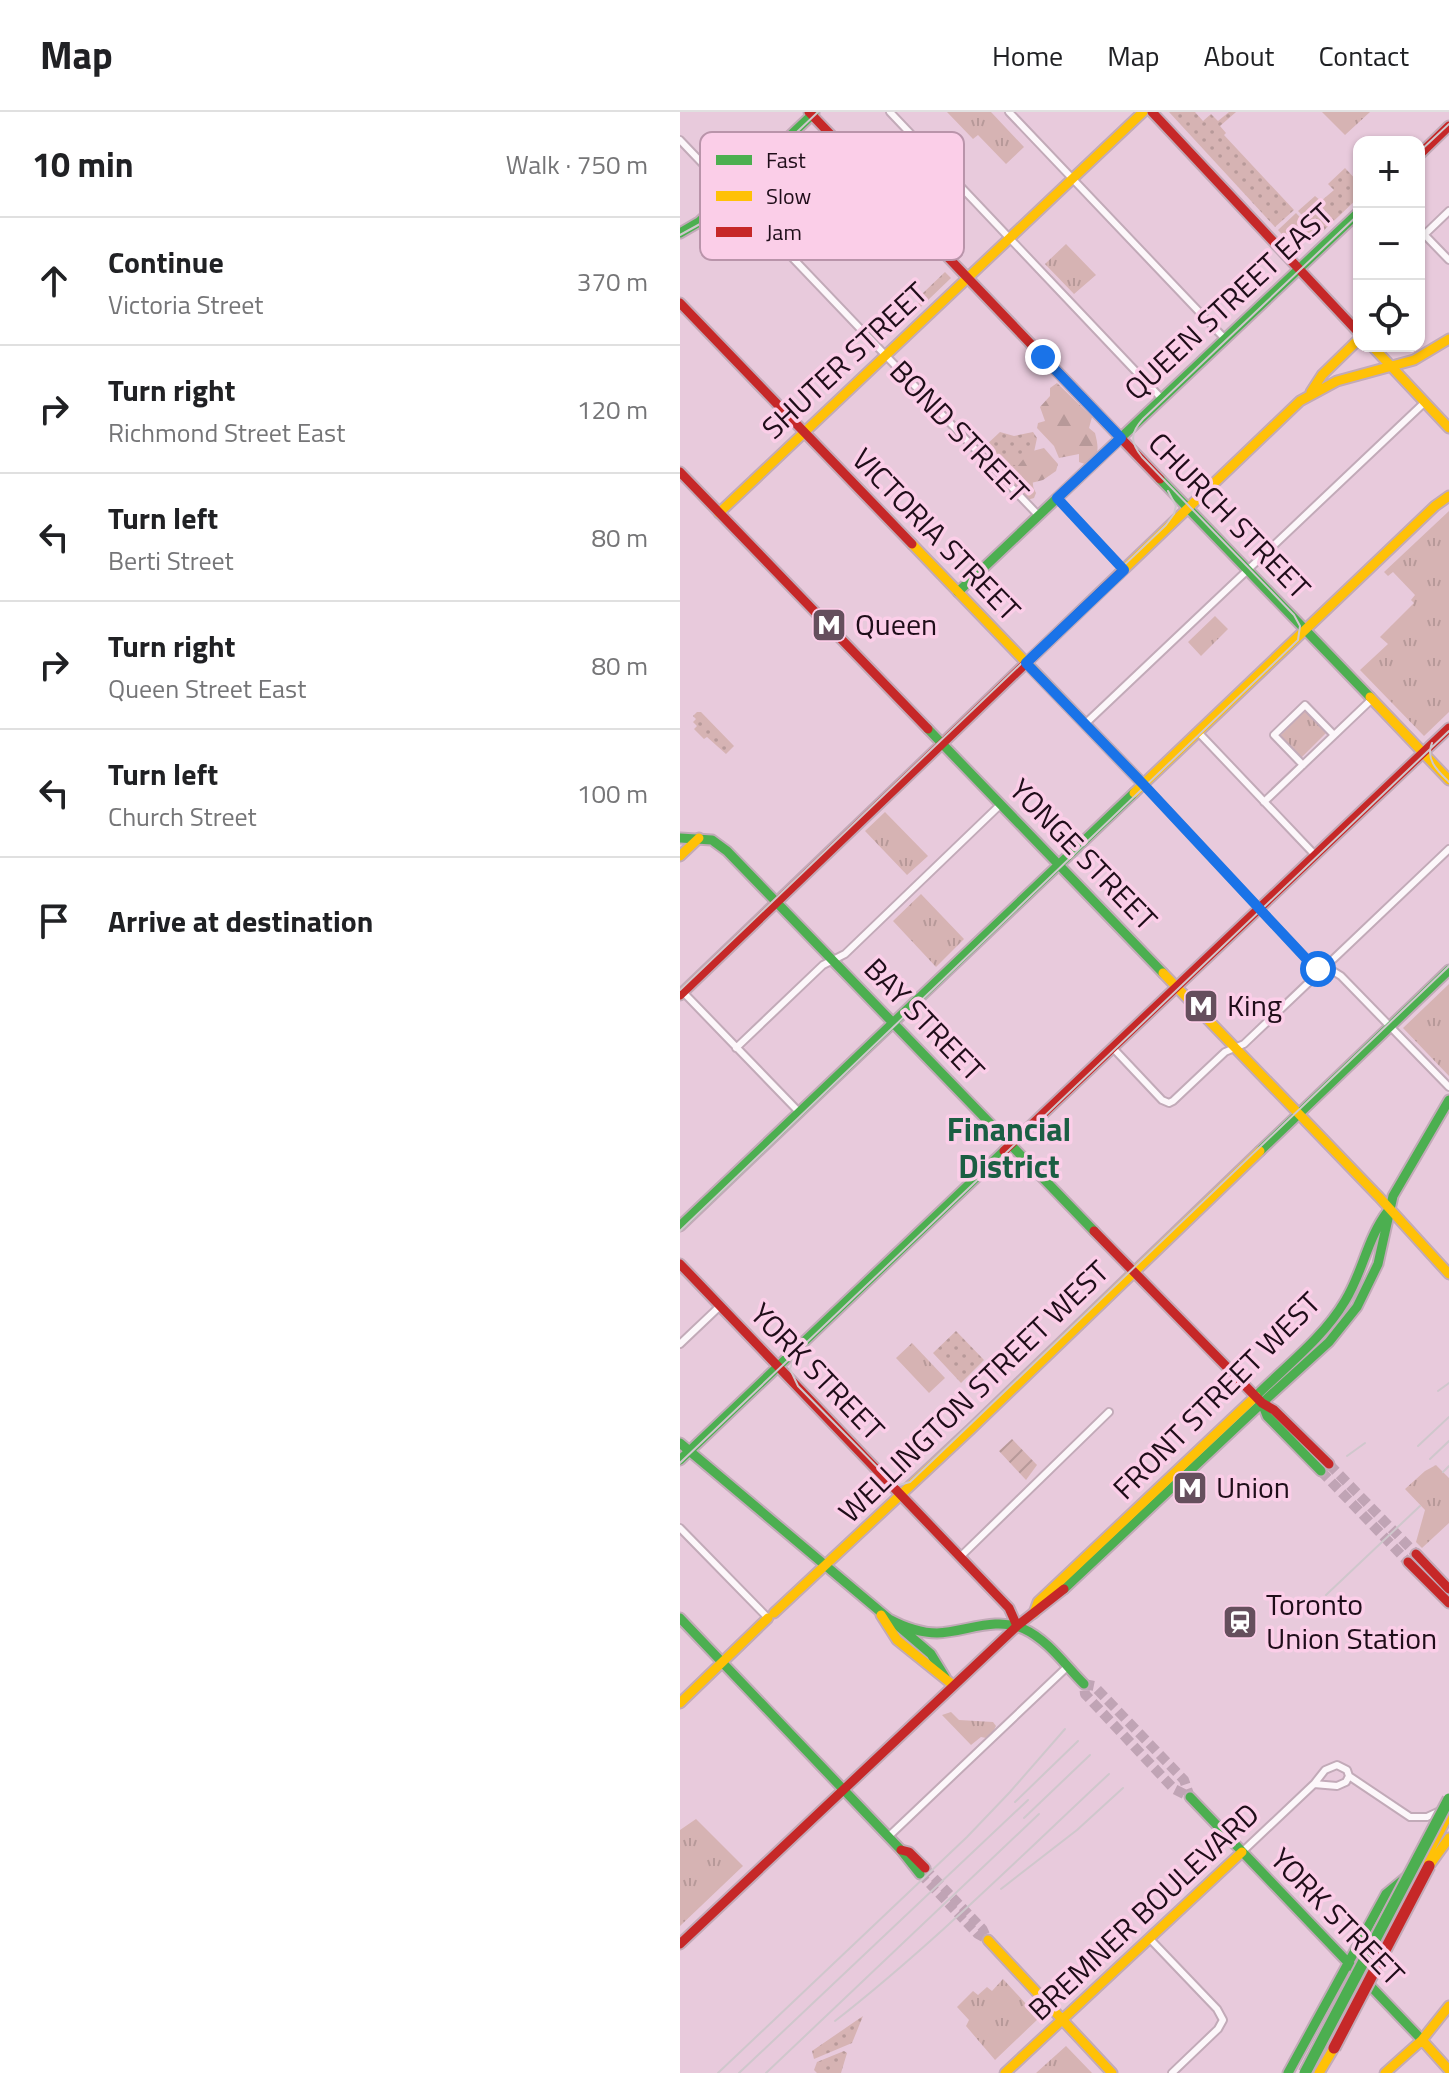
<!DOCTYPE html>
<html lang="en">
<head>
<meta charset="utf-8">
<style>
  :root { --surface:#fff; --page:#f2f2f2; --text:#202124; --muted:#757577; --line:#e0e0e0 }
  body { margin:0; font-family:"Titillium Web",sans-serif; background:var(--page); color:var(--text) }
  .controls { position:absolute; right:24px; top:24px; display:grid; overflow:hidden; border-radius:16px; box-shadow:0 2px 6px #0004 }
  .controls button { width:72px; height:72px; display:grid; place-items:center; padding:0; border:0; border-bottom:2px solid var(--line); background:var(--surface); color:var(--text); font:40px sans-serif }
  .stop { position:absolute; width:24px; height:24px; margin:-18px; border:6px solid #1a73e8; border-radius:50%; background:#fff }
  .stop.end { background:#1a73e8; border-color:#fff; box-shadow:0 2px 8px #0008 }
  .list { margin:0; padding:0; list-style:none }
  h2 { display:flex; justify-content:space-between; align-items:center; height:104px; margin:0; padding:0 32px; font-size:34px }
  h2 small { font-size:26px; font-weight:400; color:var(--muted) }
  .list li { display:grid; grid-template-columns:52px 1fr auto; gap:24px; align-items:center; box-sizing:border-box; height:128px; padding:0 32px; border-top:2px solid var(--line) }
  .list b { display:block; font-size:30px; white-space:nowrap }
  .list p { margin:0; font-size:26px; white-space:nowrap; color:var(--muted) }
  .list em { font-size:26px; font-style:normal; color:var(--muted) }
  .icon { flex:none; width:44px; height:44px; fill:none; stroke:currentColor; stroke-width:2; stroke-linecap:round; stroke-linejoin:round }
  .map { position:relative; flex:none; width:769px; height:1961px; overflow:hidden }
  header { display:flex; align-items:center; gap:48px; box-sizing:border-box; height:112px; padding:0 40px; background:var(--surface); border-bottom:2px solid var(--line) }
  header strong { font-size:38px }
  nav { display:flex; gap:44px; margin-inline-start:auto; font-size:28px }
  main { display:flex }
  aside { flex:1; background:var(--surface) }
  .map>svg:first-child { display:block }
</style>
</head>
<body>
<header>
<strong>Map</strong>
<nav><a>Home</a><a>Map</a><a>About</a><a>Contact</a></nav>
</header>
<main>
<aside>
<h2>10 min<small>Walk · 750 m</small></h2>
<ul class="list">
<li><svg class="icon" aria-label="ahead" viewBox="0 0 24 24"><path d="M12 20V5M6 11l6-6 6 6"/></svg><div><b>Continue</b><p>Victoria Street</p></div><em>370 m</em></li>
<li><svg class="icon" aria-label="right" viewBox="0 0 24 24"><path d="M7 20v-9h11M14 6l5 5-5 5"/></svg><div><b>Turn right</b><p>Richmond Street East</p></div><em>120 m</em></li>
<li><svg class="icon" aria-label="left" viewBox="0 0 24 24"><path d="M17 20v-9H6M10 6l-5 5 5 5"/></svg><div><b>Turn left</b><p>Berti Street</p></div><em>80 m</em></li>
<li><svg class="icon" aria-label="right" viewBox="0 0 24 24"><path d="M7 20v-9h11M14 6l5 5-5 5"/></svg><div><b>Turn right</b><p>Queen Street East</p></div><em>80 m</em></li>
<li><svg class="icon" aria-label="left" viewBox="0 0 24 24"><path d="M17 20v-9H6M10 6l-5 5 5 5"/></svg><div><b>Turn left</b><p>Church Street</p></div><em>100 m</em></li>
<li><svg class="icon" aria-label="arrive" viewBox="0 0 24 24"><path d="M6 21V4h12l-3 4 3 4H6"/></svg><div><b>Arrive at destination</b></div></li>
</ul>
</aside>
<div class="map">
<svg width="769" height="1961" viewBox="0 0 769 1961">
  <defs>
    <pattern id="grass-dots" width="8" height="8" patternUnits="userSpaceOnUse" patternTransform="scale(2)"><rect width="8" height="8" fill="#d6b3b3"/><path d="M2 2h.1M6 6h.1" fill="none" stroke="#b79999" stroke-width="1.8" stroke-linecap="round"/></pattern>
    <pattern id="forest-firs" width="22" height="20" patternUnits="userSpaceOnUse" patternTransform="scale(2)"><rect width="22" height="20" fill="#d6b3b3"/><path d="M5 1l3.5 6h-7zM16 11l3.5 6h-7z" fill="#b79999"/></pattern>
    <pattern id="park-tufts" width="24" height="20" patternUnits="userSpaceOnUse" patternTransform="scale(2)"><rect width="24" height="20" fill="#d6b3b3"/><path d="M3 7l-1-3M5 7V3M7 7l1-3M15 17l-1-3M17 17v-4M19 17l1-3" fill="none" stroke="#b79999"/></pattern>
    <pattern id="garden-furrows" width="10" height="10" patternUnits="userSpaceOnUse" patternTransform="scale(2)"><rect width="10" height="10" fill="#d6b3b3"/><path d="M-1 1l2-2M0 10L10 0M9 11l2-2" fill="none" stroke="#b79999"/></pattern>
  </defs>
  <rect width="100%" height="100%" fill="#e8cadc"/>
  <!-- grass -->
  <path fill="url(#grass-dots)" d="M489 0H515L523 9 531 2 538 9 549 0H556L540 14 546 21 544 23 614 98 595 115Z
    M665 56 679 71V85L640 122 618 99 635 84 641 89 654 78 648 72Z
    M616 101 635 121 626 129H615L610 123 606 127 598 118Z
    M265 160 271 166 220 215 218 211 245 185 242 182Z
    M320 320 334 324 353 320 357 326 351 354 354 382 352 385 304 335Z
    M17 600H21L54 634 46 642 27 625 24 627 14 617 17 614 13 610 16 607 13 604Z
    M276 1219 304 1248 281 1271 253 1241Z
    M183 1904 172 1931 134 1947 132 1939Z
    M164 1939 167 1941 161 1961H137L134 1958 137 1950Z"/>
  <!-- forest -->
  <path fill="url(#forest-firs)" d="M377 271 412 305 409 316 415 321C419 337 420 344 405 352L399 350V342L379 346 374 334 357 316 358 311 365 309 360 295 370 284V276Z
    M364 336 378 352 376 359 363 368 351 371 356 381 354 386 347 388 321 358 330 344 334 343 336 348 333 352 337 355 349 340Z"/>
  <!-- park -->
  <path fill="url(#park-tufts)" d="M267 0H311L344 35 326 52 298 23 293 27Z
    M642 0H690L665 23Z
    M386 132 416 163 394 182 365 152Z
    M769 399V600L744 624 680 558 708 532 700 525 734 491 731 488 735 483 713 460 708 464 704 460Z
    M535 504 548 517 521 544 508 530Z
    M625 599 646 621 621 646 600 624Z
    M205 700 248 744 227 763 185 719Z
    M241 782 284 827 256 855 213 809Z
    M769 872V964L723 916Z
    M232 1231 265 1266 249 1281 216 1246Z
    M756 1353 769 1366V1411L742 1436 736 1430 745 1398 725 1377 745 1359Z
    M271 1600 279 1608 313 1610 316 1614 313 1620 306 1626 301 1625 291 1633 262 1603Z
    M16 1707 63 1754 0 1814V1718Z
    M323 1867 359 1906 315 1948 286 1914 289 1908 277 1895 293 1879 298 1883 307 1875 312 1879Z
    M386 1934 412 1961H356Z"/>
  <!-- garden -->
  <path fill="url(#garden-furrows)" d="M332 1327 357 1353 346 1368 319 1339Z"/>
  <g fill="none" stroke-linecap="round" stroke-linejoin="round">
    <!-- secondary-tunnel -->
    <path stroke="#c0a4b5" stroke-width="9" stroke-dasharray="9 4.5" stroke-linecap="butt" d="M245 1756 303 1817 308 1828
      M240 1762 297 1822 308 1828"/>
    <!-- primary-tunnel -->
    <path stroke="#c0a4b5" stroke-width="10" stroke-dasharray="10 5" stroke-linecap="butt" d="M649 1352 736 1442
      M641 1359 728 1450
      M404 1572 414 1574 504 1668 510 1685 494 1677 405 1582Z"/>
    <!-- street casing -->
    <g stroke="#c2aab8" stroke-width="10">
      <path id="street" d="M210 0 482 287
        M329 0 545 227
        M0 28 359 404
        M739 117 769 148
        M744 123 769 99
        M377 386 444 458
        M405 612 745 290
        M518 620 635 743
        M623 653 594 623 625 593 654 623
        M463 672 633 854 653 859 661 864 769 975
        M584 690 692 587
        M3 880 119 1000
        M432 935 482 988 489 991 493 989 545 940 564 932 769 737
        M56 936 143 853 165 842 320 693
        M0 1232 40 1194
        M0 1416 88 1506
        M280 1445 429 1300
        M657 1653 667 1658 669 1664 666 1670 657 1674 634 1672 645 1658Z
        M669 1664 730 1705H747L762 1698
        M208 1725 387 1555
        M562 1740 634 1672
        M470 1827 537 1897 543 1908 538 1917 492 1961"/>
    </g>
    <!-- fast casing -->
    <g stroke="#c2aab8" stroke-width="13">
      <path id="fast" d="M0 121 19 110 134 1
        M480 367 690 585
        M278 480 679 100
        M248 617 483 861
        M0 726 32 728 47 739 414 1119
        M580 1039 769 858
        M0 1114 454 681
        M576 1284C606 1254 643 1226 665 1189 683 1160 687 1126 708 1099
        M582 1291 649 1230 677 1195 698 1152 713 1084 769 988
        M582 1291 587 1304 641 1359
        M0 1331 209 1507C224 1515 240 1521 257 1521 286 1520 315 1504 344 1517 368 1528 385 1553 404 1572
        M0 1348 324 1039
        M384 1477 582 1291
        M0 1506 221 1738 240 1762
        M216 1512 251 1542 265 1565
        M510 1685 742 1928
        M608 1961 706 1782 730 1762"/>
    </g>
    <!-- slow casing -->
    <g stroke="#c2aab8" stroke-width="13">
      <path id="slow" d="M692 234 769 316
        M631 280 642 263 679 227
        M39 401 463 0
        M232 432 463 672
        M439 462 620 289 657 269 734 248 769 227
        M690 585 769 668
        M454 681 755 394 769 384
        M0 744 19 726
        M483 861 699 1085 769 1162
        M94 1501 291 1317 580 1039
        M354 1501 358 1490 576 1284
        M201 1503 217 1528 273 1573
        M0 1591 88 1506
        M749 1754 769 1726
        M308 1828 432 1961
        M663 1901 769 1702
        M742 1928 769 1958
        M325 1961 562 1740
        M639 1961 654 1936
        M705 1961 742 1928 769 1894"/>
    </g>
    <!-- jam casing -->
    <g stroke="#c2aab8" stroke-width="13">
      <path id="jam" d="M129 0 480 367
        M472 0 679 221
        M739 43 769 14
        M0 191 232 432
        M0 360 248 617
        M0 883 439 462
        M324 1039 769 616
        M414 1119 582 1291 594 1298 649 1352
        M0 1152 329 1496 337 1514 384 1477
        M736 1442 769 1477
        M728 1450 769 1491
        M221 1738 229 1740 245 1756
        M0 1832 337 1514"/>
    </g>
    <!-- street -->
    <use href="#street" stroke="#fcf7fa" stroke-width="6"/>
    <!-- fast -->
    <use href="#fast" stroke="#4caf50" stroke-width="9"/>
    <!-- slow -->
    <use href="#slow" stroke="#ffc107" stroke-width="9"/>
    <!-- jam -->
    <use href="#jam" stroke="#c62828" stroke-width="9"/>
    <!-- tram -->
    <path stroke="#cfc7cc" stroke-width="2" d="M739 40 769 12
      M0 123 20 112 138 0
      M752 631C745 648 758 659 769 670
      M0 878 486 413 494 402 496 394 488 379
      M0 1119 618 528 620 514 614 503 462 345C450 330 450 321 463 307L679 102
      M115 1242 110 1257 118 1274 209 1367 219 1373 230 1370 769 854
      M0 1351 769 619"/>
    <!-- rail -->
    <path stroke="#cfc7cc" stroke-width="2" d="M758 1279 769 1271
      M738 1334 769 1305
      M667 1344 685 1331
      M750 1347 769 1329
      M763 1360 769 1354
      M646 1483 740 1394
      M335 1690 398 1629
      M344 1706 410 1643
      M321 1777 397 1718 443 1676
      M155 1909C252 1833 339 1746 429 1662
      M38 1961 287 1725 330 1680 385 1617
      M59 1961 348 1688
      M86 1961 359 1702"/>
    <!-- fast-bridge casing -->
    <g stroke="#c2aab8" stroke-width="15" stroke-linecap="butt">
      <path id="fast-bridge" d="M625 1961 769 1687"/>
    </g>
    <!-- jam-bridge casing -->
    <g stroke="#c2aab8" stroke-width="15" stroke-linecap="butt">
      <path id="jam-bridge" d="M654 1936 749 1754"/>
    </g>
    <!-- fast-bridge -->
    <use href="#fast-bridge" stroke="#4caf50" stroke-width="11"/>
    <!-- jam-bridge -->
    <use href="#jam-bridge" stroke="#c62828" stroke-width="11"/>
  </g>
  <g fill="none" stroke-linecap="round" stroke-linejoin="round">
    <!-- route -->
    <path stroke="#1a73e8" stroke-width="10" d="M363 245 441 326 377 386 444 458 346 551 463 672 633 854 638 857"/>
  </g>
  <!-- icons -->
  <defs>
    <g id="metro-square" transform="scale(1.8)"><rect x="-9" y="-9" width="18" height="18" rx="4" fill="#654f5d" stroke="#fbcee8"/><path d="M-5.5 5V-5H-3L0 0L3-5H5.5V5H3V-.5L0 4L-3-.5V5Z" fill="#fff"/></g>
    <g id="station-square" transform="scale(1.8)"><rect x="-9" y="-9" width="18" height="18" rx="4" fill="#654f5d" stroke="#fbcee8"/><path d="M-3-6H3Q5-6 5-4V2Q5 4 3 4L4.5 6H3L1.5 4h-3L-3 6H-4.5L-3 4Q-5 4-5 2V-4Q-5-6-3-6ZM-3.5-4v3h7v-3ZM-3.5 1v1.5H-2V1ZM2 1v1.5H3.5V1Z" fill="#fff"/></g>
  </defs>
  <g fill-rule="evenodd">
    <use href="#metro-square" x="149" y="513"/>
    <use href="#metro-square" x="521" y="894"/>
    <use href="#metro-square" x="510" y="1376"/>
    <use href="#station-square" x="560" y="1510"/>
  </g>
  <g text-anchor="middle" stroke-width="7" stroke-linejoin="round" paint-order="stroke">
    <!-- street labels -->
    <g font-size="30" fill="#1f0d19" stroke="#fbcee8">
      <text transform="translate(549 190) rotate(-43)" y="10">QUEEN STREET EAST</text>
      <text transform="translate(165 249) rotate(-43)" y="10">SHUTER STREET</text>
      <text transform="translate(279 320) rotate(46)" y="10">BOND STREET</text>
      <text transform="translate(549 404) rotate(46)" y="10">CHURCH STREET</text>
      <text transform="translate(256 423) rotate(46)" y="10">VICTORIA STREET</text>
      <text transform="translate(403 743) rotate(46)" y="10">YONGE STREET</text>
      <text transform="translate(244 908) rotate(46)" y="10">BAY STREET</text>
      <text transform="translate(137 1260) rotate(46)" y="10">YORK STREET</text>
      <text transform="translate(294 1280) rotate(-44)" y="10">WELLINGTON STREET WEST</text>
      <text transform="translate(537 1284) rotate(-45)" y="10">FRONT STREET WEST</text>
      <text transform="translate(464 1800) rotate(-43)" y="10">BREMNER BOULEVARD</text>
      <text transform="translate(657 1805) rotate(46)" y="10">YORK STREET</text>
    </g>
    <!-- poi labels -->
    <g font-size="30" fill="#1f0d19" stroke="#fbcee8" text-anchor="start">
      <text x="175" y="523">Queen</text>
      <text x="547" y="904">King</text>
      <text x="536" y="1386">Union</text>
      <text x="586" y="1503">Toronto<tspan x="586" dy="34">Union Station</tspan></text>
    </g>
    <!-- neighbourhood labels -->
    <g font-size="32" font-weight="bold" fill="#1b5e43" stroke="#fbcee8">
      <text x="329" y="1029">Financial<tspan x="329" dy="37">District</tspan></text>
    </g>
  </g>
  <!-- legend -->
  <rect x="20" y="20" width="264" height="128" rx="12" fill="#fbcee8" stroke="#b994aa" stroke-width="2"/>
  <rect x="36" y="43" width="36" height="10" fill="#4caf50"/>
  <rect x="36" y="79" width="36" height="10" fill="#ffc107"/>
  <rect x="36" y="115" width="36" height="10" fill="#c62828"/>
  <g font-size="22" fill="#1f0d19">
    <text x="86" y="56">Fast</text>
    <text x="86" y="92">Slow</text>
    <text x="86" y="128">Jam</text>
  </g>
</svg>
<div class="controls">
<button>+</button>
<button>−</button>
<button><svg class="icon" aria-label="locate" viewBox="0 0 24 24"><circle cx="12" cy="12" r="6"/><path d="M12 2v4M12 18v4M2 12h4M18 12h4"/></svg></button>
</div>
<div class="stop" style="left:638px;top:857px"></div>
<div class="stop end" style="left:363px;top:245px"></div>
</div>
</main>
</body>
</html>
